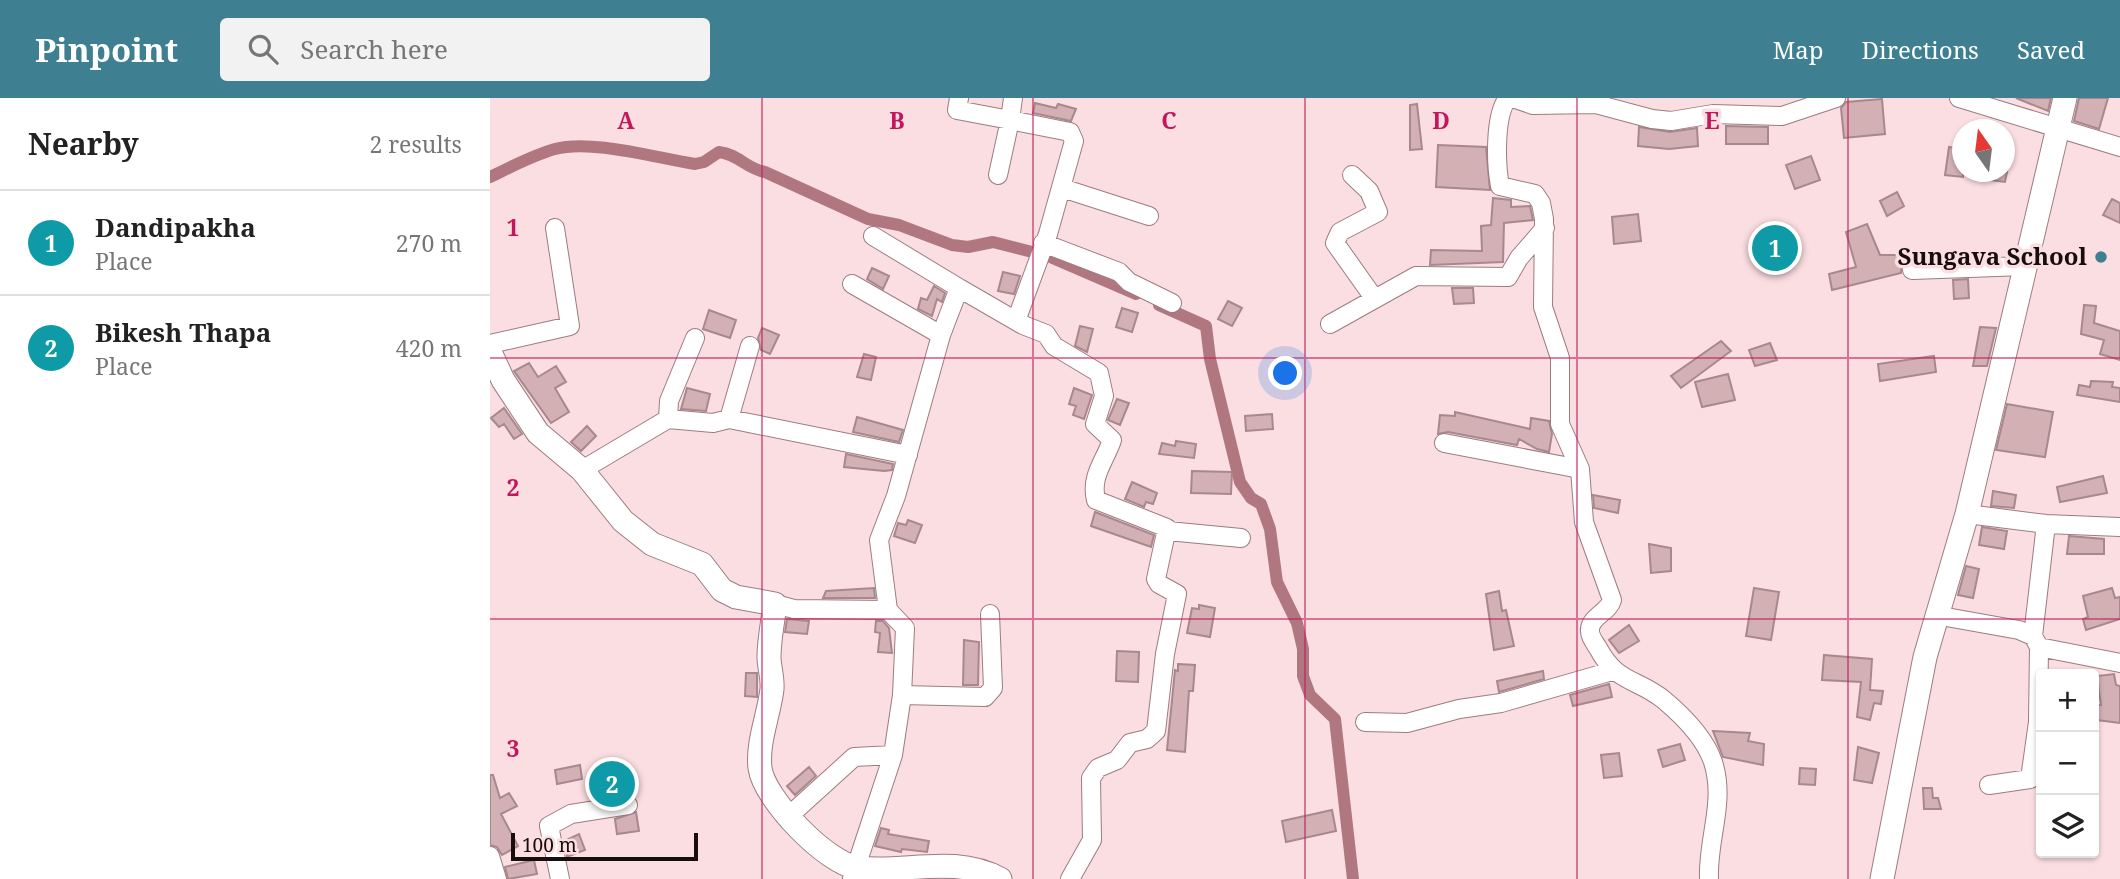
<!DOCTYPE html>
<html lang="en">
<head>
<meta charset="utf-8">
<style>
  :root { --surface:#fff; --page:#f2f2f2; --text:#222; --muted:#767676; --line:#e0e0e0; --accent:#3e8092 }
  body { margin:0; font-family:"Noto Serif",serif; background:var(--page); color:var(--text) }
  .controls { position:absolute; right:21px; bottom:21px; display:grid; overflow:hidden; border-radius:7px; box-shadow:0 2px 5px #0004 }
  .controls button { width:63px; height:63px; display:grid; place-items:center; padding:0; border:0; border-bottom:2px solid var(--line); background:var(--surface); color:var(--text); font:35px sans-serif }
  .compass { position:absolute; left:1462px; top:21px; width:63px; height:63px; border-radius:50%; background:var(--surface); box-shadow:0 2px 5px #0004; rotate:346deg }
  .scale { position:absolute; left:21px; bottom:18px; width:187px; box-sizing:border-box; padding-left:7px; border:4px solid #170c0e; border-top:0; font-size:19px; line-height:24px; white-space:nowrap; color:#170c0e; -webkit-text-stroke:5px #fbdee2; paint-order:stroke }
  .you { position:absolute; left:796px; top:276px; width:24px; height:24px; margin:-18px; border:5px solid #fff; border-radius:50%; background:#1a73e8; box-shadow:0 0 0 10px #1a73e833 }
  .badge { display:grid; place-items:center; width:46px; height:46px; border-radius:50%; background:var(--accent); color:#fff; font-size:23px; font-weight:700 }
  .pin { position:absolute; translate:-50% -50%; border:4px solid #fff; box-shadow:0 2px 7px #0006 }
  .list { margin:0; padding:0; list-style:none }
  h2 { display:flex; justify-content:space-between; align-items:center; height:91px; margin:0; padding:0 28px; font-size:30px }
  h2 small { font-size:23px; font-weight:400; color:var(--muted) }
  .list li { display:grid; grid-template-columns:46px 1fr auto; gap:21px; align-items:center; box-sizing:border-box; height:105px; padding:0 28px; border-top:2px solid var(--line) }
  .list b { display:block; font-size:26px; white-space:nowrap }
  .list p { margin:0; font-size:23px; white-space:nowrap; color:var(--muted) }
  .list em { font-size:23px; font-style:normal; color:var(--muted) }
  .icon { flex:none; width:38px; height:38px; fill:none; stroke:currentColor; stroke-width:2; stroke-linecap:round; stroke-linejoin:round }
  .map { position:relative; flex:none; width:1630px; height:781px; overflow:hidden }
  header { display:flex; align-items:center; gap:42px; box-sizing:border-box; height:98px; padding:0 35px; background:var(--accent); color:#fff }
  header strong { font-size:33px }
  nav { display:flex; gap:38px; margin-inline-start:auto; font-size:24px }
  .search { width:490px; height:63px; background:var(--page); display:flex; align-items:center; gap:18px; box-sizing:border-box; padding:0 24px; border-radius:7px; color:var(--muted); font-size:26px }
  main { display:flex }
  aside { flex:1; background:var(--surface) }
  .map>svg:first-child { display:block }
</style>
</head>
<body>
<header>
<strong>Pinpoint</strong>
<div class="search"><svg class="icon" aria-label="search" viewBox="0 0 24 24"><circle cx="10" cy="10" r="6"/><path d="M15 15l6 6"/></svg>Search here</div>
<nav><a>Map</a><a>Directions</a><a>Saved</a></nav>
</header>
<main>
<aside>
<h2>Nearby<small>2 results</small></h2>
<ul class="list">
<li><span class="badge" style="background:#0f9aa8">1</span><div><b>Dandipakha</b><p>Place</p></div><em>270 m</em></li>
<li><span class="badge" style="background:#0f9aa8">2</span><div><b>Bikesh Thapa</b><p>Place</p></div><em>420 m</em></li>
</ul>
</aside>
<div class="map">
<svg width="1630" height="781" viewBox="0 0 1630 781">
  <rect width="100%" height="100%" fill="#fbdee2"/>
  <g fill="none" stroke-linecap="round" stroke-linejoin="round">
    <!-- canal -->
    <path stroke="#b17781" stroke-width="12" d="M0 79C21 69 43 57 65 51 101 41 166 60 205 66L214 64 229 54C248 56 257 71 275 74L378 121 409 127 462 147 478 149 503 144 558 158 646 196
      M669 207 716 228 720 261 750 384 761 400 771 406 780 431 787 484 807 525 813 551V578L820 597 845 621 863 781"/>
  </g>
  <!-- building -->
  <path fill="#d2b0b4" stroke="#a8888d" stroke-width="2" d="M1526 0H1561L1558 13Z
    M1589 0H1618L1609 31 1584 23Z
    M1392 1 1395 36 1354 40 1351 10 1356 4Z
    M545 5 566 10 568 6 586 11 581 23 543 15Z
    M927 6 932 51 920 52V7Z
    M1236 28 1278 29V46H1236Z
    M1149 29 1180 34 1207 30 1208 48 1179 51 1148 48Z
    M948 47 996 49 1000 92 946 89Z
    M1459 49 1473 51V79L1455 77Z
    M1321 58 1330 82 1305 91 1296 67Z
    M1485 74H1517L1515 84 1485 80Z
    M1407 94 1414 108 1397 118 1390 103Z
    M1003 100 1021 102V109L1040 108 1043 122 1014 125 1013 164 940 167 941 152 992 153 991 128 1001 127Z
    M1622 101 1630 105V125L1613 117Z
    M1148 116 1151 143 1124 146 1122 119Z
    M1377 126 1390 157H1413L1411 175 1342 192 1339 176 1366 169 1356 134Z
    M382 170 399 178 393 191 377 181Z
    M513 174 530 178 524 196 508 193Z
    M1478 181 1479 200 1464 201 1463 182Z
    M444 188 455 195 452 204 447 201 442 218 428 211 431 200 437 202Z
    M962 190H983L984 205 964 206Z
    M738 203 752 210 742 228 728 221Z
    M1594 207 1606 208 1604 225 1630 233V262L1610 256 1614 242 1591 236Z
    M632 210 648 215 642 234 626 229Z
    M219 212 246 222 240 240 213 231Z
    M590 228 603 231 597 254 585 248Z
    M1490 229 1506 230 1497 268H1483Z
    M272 230 289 237 280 256 271 252 268 240Z
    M1231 243 1241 253 1191 290 1181 278Z
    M1280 245 1287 262 1265 268 1259 252Z
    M374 256 386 259 381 282 367 279Z
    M1444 258 1446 274 1390 283 1388 266Z
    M39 265 48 279 66 268 76 284 65 290 79 314 61 325 24 273Z
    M1238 276 1245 302 1212 309 1205 284Z
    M1601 283 1623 284 1622 289 1630 290V304L1587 297 1589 287 1600 289Z
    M197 290 220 296 216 313 191 311Z
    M584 290 602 297 594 321 583 317 586 308 579 306Z
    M627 301 639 305 630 327 618 322Z
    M1517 306 1563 314 1555 359 1506 352Z
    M14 310 32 336 24 341 14 326 9 329 1 320Z
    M965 314 1040 331 1041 320 1059 323 1062 336 1059 354 1047 351 1029 341 1027 347 958 334 948 336 950 317 965 318Z
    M782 316 783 331 756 333 755 318Z
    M367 319 413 332 409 344 363 334Z
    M97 328 106 338 91 353 81 344Z
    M686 343 706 346 704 360 669 356 672 345 685 348Z
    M356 356 403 366 402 372 394 373 354 369Z
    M702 373 742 374 741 396 701 395Z
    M1613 378 1617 395 1570 404 1567 389Z
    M642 384 667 395 663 406 656 404 654 409 635 401Z
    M1503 393 1526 397 1524 410 1501 408Z
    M1103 397 1130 402 1128 415 1104 410Z
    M605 414 664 437 661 449 601 428Z
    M418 422 432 427 425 445 404 438 408 425 416 427Z
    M1492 429 1517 433 1514 451 1489 447Z
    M1579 438 1614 441V456H1577Z
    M1159 446 1181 450V473L1161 475Z
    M1476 468 1489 471 1483 500 1468 497Z
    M384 490 385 500H333L336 493Z
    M1264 490 1289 494 1281 542 1256 538Z
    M1622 490 1625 500 1630 499V521L1596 532 1593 521 1598 519 1593 498Z
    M1009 493 1012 513 1016 512 1024 548 1004 552 996 496Z
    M709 507 725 510 720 539 697 535 702 510 709 511Z
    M297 521 319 523 317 536 295 534Z
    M386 523H393L399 530 402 555 388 554 390 535 385 534Z
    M1139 527 1149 543 1129 555 1119 542Z
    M474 542 489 544 488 587H473Z
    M627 553 649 554 648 584 626 583Z
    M1334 557 1382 561 1380 592 1393 593 1391 606 1384 605 1380 622 1367 619 1371 584 1332 582Z
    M688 566 705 567 703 593H699L695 654 677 652 685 572 688 573Z
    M1053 573 1054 581 1009 594 1007 583Z
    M256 575H267V599L255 598Z
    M1624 576 1626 587 1630 588V625L1607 622V607H1611L1607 578Z
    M1119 586 1122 599 1083 608 1080 597Z
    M1223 633 1260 635 1258 643 1274 646 1273 667 1233 659Z
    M1190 646 1195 662 1173 669 1168 652Z
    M1368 649 1389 655 1382 685 1364 682Z
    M1129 655 1132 678 1114 680 1111 657Z
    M90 667 92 681 67 686 65 672Z
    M319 669 326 678 305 697 297 688Z
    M1310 670 1326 671 1325 687 1309 686Z
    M0 677H3L10 700 19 695 27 708 11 716 28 748 12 757 7 749 0 747Z
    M1433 690H1442L1443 700H1448L1451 711H1434Z
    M842 712 846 733 796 744 792 723Z
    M146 714 149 733 127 736 125 721Z
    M391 730 399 732 398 736 439 743 437 754 412 751 411 754 385 748Z
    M89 736 95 752 77 759 74 743Z
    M44 762 47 776 18 781 15 769Z"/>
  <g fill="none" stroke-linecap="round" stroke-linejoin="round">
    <!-- minor casing -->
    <g stroke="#9c7c81" stroke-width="20">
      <path id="minor" d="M469 0 467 12 520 22 508 77
        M523 0 520 22 580 34 584 43 558 136 526 223
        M1018 0C1004 17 1006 67 1010 88L1045 96 1051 105 1054 121 1053 209 1070 260V326L1090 371 1094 424 1122 502C1119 514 1101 518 1100 531 1099 538 1105 545 1108 550 1127 586 1147 580 1174 602 1193 618 1215 640 1223 664 1236 704 1217 742 1219 781
        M1023 0 1043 7 1106 6 1162 21 1181 23 1223 16 1292 18 1346 0
        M1469 0 1630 49
        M862 77 879 93 888 114 850 134 845 145 884 200
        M572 90 659 118
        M553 145 629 174 639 184 682 205
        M1422 172 1535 168
        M362 186 451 237
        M469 190 533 227 556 236 564 248 609 275 614 298 605 326 622 342C615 363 600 378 606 402L677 430 666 481 669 486 687 496 675 556 666 633 657 641 640 645 627 662 608 670 601 680 602 742 580 781
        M840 226 926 178 1018 179 1029 160 1055 130
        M0 246 80 228 65 130
        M178 321 179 303 205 240
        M239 321 260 248
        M954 345 1090 371
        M92 372 178 321 223 325 239 321 418 357
        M1477 416 1556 426 1630 429
        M1556 426 1543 538 1549 549 1630 565
        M678 433 751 440
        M285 506 304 511 398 512 389 442 406 398 451 237 469 190 383 138
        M1445 517 1529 532 1543 538
        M412 597 495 599 503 590 500 516
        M875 624 917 625 969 611 1011 605 1122 573
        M1499 687 1540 681 1548 624 1549 549
        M300 717 364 659 403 657
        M0 758 7 781
        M70 781 59 728 81 716 138 707
        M362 781 403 657 412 597 415 530 398 512"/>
    </g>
    <!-- major casing -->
    <g stroke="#9c7c81" stroke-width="25">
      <path id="major" d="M0 254 13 282 48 335 92 372 133 423 162 446 212 466 232 492 246 499 285 506C283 523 279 542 279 559 279 569 283 580 282 591 279 617 267 644 270 670 274 701 337 766 368 770 415 776 463 756 510 781
        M1392 781 1435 559 1477 416 1575 0"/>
    </g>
    <!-- minor -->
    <use href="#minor" stroke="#fff" stroke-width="18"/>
    <!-- major -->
    <use href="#major" stroke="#fff" stroke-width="23"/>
  </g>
  <!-- grid -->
  <path fill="none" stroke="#c2185b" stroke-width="2" stroke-opacity="0.55" d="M272 0V781M543 0V781M815 0V781M1087 0V781M1358 0V781M0 260H1630M0 521H1630"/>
  <!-- markers -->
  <circle fill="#3e8092" stroke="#fbdee2" stroke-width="2.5" cx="1611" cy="159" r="7"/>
  <g text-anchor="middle" stroke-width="7" stroke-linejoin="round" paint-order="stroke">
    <!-- poi labels -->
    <g font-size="24" font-weight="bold" fill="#170c0e" stroke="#fbdee2" text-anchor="end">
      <text x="1597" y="167">Sungava School</text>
    </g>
  </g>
  <g font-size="23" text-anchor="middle" font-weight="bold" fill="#c2185b" stroke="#fbdee2" stroke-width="7" stroke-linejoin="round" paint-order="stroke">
    <text x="136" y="31">A</text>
    <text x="407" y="31">B</text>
    <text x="679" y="31">C</text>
    <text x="951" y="31">D</text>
    <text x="1222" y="31">E</text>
    <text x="23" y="138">1</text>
    <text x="23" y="398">2</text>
    <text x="23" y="659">3</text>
  </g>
</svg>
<div class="controls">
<button>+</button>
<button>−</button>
<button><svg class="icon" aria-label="layers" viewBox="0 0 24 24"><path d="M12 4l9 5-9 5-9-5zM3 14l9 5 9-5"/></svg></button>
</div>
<svg class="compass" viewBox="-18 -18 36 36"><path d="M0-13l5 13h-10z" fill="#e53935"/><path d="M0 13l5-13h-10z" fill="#767676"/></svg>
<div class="scale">100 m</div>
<div class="you"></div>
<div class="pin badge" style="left:1285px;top:150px;background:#0f9aa8">1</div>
<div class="pin badge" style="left:122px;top:686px;background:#0f9aa8">2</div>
</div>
</main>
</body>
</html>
